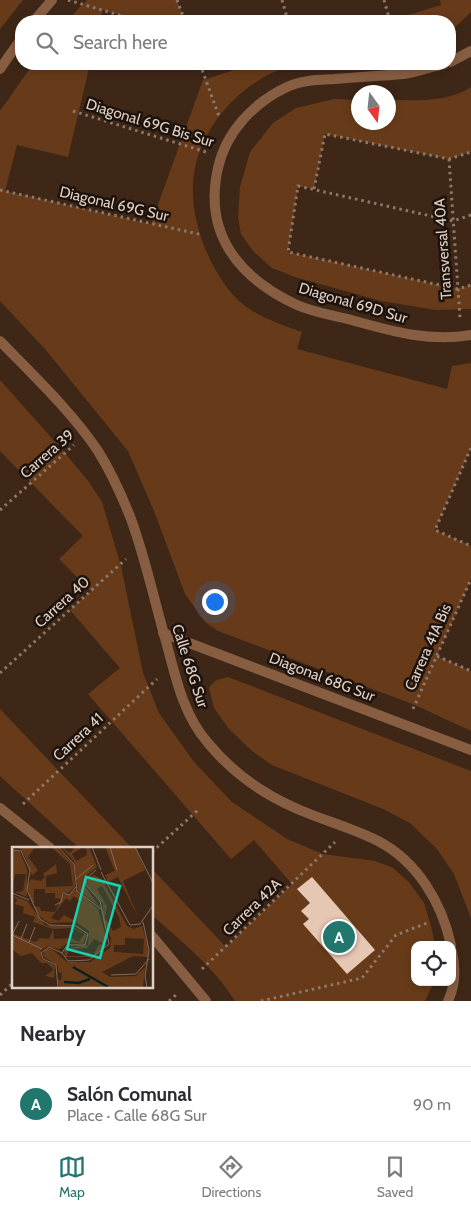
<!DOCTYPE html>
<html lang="en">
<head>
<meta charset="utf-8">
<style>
  :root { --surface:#fff; --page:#f7f7f7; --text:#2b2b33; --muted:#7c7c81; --line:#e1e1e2; --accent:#21776d }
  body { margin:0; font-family:Cabin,sans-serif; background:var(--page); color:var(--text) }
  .controls { position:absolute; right:15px; bottom:15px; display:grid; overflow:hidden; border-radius:10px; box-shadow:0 2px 8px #0003 }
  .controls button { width:45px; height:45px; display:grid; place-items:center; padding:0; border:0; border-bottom:1px solid var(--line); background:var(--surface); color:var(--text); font:25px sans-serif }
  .compass { position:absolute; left:351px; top:85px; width:45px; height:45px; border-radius:50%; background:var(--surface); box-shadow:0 2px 8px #0003; rotate:165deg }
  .you { position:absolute; left:214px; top:601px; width:18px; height:18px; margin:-12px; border:4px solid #fff; border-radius:50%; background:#1a73e8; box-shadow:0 0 0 8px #1a73e833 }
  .badge { display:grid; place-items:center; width:32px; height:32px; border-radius:50%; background:var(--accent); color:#fff; font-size:16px; font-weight:700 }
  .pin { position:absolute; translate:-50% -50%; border:2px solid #fff; box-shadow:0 1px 5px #0006 }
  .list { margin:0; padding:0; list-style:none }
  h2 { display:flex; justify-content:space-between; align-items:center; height:65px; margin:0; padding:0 20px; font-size:21px }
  h2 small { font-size:16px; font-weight:400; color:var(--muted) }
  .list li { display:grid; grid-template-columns:32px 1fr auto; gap:15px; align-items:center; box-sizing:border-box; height:75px; padding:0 20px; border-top:1px solid var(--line) }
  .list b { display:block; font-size:19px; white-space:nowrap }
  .list p { margin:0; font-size:16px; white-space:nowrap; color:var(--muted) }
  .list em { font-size:16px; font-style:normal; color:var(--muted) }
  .icon { flex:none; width:28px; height:28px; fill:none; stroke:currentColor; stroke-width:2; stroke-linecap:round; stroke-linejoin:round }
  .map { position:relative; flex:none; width:471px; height:1001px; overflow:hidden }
  .search { position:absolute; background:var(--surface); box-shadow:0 2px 8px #0003; left:15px; right:15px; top:15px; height:55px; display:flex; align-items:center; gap:12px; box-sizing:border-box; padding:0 18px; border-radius:20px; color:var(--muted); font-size:19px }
  .sheet { height:140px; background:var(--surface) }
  nav { display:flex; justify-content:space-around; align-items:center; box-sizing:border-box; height:70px; border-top:1px solid var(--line); background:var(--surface); font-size:14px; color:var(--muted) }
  nav a { display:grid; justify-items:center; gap:2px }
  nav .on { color:var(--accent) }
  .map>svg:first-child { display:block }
</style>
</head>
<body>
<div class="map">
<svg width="471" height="1001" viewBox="0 0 471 1001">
  <rect width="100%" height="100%" fill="#3e2717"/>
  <!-- green -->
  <path fill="#673b1a" d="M0 0H23L0 29Z
    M87 0H177L185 21H139L103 10 100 21H67Z
    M440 0H471V12L450 32V21H388L441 5Z
    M33 64H90L68 157 17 145 5 191 151 224 203 80 253 64H296C249 76 205 119 195 168 189 196 196 228 207 253 216 272 227 292 244 305 257 316 286 327 302 332L297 349 447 389 452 366 471 363V448L435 530 471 546V579L437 656 471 671V731L415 705 218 631 205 622 185 594 154 511 128 451 45 349 0 301V111Z
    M471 87V152L449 159 325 134 314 189 298 186 288 252 457 289 471 285V309L436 310 381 301 295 277 272 268 253 251 241 234 238 217 240 187 250 152 273 123 296 108 334 99 358 100V122H388L389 100C416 100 447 103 471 87Z
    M0 380 65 453 89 482 102 502 121 566 143 673 159 713 194 762 232 802 287 839 323 854 375 861 393 868 409 882 424 903 431 926 435 945H415V982H434L425 1001H235C214 967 182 942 153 916V870L226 947 292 884 254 840 231 859 88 694 120 668 70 610 91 591 59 559 83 536 0 451Z
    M228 677 471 771V918L454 874 437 849 410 823 383 809 272 765 252 751 229 729 214 708 209 688C214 680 219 679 228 677Z
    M0 709 132 848H79L0 776Z"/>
  <!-- building -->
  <path fill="#e6c7b3" d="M312 877 375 950 347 974 303 924 309 919 301 911 310 903 297 889Z"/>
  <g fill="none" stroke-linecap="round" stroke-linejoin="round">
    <!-- path -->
    <path stroke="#8c796c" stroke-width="3" stroke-dasharray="2.5 4" stroke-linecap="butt" d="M68 0 139 21
      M177 0 185 21
      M282 0 288 21
      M384 0 390 21
      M200 64 220 119
      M73 111 206 152
      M449 159 460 318
      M314 189 325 134 449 159 471 152
      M0 190 203 235
      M471 215 453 221 298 186 288 252 458 289 471 285
      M471 448 435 530 471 546
      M0 510 74 445
      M437 656 471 671
      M0 673 126 559
      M413 709 471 579
      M23 804 157 679
      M152 852 198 810
      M202 969 335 842
      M0 995 14 982
      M169 1001 178 993
      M261 1001 362 978 396 935 427 923"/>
    <!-- minor -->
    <path stroke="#875e42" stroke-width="10" d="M163 633 471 750"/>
    <!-- tertiary -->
    <path stroke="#875e42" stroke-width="10" d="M34 21 52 0
      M450 62 471 51
      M444 64C430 67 417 72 403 74 380 76 358 77 335 79 319 80 302 80 287 87 253 103 226 132 218 168 203 234 239 278 297 305 315 313 337 316 355 321 394 332 431 342 471 335
      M0 69 21 39
      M0 341C33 375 72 412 98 451 111 472 122 496 131 519 146 560 155 604 167 645 176 679 184 716 208 743 231 771 260 792 293 807 321 820 351 827 378 841 417 861 442 903 451 945
      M0 808 50 848
      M152 936 206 1001
      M448 1001C455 986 456 969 452 952"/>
  </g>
  <g text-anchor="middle" stroke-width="5" stroke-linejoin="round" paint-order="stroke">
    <!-- street labels -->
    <g font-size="15" fill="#dfd0c6" stroke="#1d130c">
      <text transform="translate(150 123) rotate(17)" y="5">Diagonal 69G Bis Sur</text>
      <text transform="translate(114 204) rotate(13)" y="5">Diagonal 69G Sur</text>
      <text transform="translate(443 249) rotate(-94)" y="5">Transversal 40A</text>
      <text transform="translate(353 303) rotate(16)" y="5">Diagonal 69D Sur</text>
      <text transform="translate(47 454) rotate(-41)" y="5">Carrera 39</text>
      <text transform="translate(62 602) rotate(-42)" y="5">Carrera 40</text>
      <text transform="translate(428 647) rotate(-66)" y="5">Carrera 41A Bis</text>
      <text transform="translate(190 666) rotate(72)" y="5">Calle 68G Sur</text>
      <text transform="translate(322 677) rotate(21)" y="5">Diagonal 68G Sur</text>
      <text transform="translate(78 737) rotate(-43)" y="5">Carrera 41</text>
      <text transform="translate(252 907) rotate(-44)" y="5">Carrera 42A</text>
    </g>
  </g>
  <!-- overview -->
  <g transform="translate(12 847)">
    <rect width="141" height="141" fill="#3e2717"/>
    <path d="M7 0H23L16 10 26 23 20 29 14 11ZM39 0H44L61 17 63 40 56 46H50L49 52 43 51V46H33V42H22V59L28 60 29 64 43 65 51 48H57L63 42 86 62 95 93 93 101 80 110H53L52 104 55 101 76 98 77 84 64 75 38 76 31 72 26 67 24 63 18 50 15 40 19 32 29 34 33 30 31 27 44 17 45 26 34 29V40L61 39 58 17ZM62 49 69 55 61 73 52 68 47 74 39 71 54 51 58 54ZM82 92 92 97 87 98 81 108 75 105V109H55L57 102 75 101ZM49 0 58 6 63 0H71L60 7 64 14 75 8 74 0H77L85 20 75 28 73 39 86 58 66 43 62 14ZM93 0H123L133 23 111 34 127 72 106 30 96 35 93 28 103 24ZM0 3 8 5 15 22V50L3 45 11 44 14 27H3L0 44ZM82 28 90 32 115 79 122 82 130 79 136 100V110L121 109 90 125 98 130 124 129 133 120 131 141H48L45 133H49L50 126 46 125V119L31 109 32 103 38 101 55 115H78L98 101 99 91 91 73V57L75 38 76 32ZM90 39 107 70 109 80 101 84 93 71 95 59 85 42ZM113 91 132 92 131 107 102 105V98H113ZM0 48 15 54 33 78 61 80 75 88 71 97 57 95 47 102 36 99 29 103V112L43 119 42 131 33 129 42 123 35 116H29L20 106 9 109 0 102V86L23 95 28 91 37 92 41 82 21 75 23 70 11 66 12 60 3 57 5 53ZM61 81 72 87 67 95 59 91 42 92 41 82Z" fill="#673b1a" fill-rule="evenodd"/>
    <path fill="none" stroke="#05221c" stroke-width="2.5" d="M61 120 96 140M52 135 67 136 78 132"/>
    <path fill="none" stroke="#7e6b5d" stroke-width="1" d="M46 0 62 17 65 44 89 62M80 0 89 23M98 0 105 23M123 0 142 38M0 3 9 4 18 23 15 43 28 72 38 78 64 79 76 87 73 98H55L50 106M89 25 118 78 128 77 142 57M63 33 81 18M0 46 17 53M43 58 49 55 51 46 57 48 64 40M131 75 137 103 133 129 135 141M0 88 30 102M0 88 7 74M9 92 15 77M17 95 23 80M50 106 56 114 77 113 97 97 88 54 74 38 75 31 84 23M99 128 124 127 137 112M46 141 44 118 31 112 29 106 37 100 50 106"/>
    <path fill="#14d5b3" fill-opacity="0.15" stroke="#14d5b3" stroke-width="2.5" d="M74 30 108 39 88 111 55 102Z"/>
    <rect width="141" height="141" fill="none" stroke="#dfd0c6" stroke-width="2.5"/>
  </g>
</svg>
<div class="controls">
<button><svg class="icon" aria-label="locate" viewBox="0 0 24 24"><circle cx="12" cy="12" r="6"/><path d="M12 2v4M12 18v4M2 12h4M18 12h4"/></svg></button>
</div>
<svg class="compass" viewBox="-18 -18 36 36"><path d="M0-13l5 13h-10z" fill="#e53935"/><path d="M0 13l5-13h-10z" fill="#7c7c81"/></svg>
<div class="you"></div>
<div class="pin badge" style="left:339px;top:937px">A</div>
<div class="search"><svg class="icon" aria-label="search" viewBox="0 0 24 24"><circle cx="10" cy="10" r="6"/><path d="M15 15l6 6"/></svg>Search here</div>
</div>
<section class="sheet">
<h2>Nearby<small></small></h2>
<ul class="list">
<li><span class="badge">A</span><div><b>Salón Comunal</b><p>Place · Calle 68G Sur</p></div><em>90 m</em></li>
</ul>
</section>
<nav>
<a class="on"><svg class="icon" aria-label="map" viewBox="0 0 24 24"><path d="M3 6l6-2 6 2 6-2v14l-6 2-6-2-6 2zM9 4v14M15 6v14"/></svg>Map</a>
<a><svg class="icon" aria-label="directions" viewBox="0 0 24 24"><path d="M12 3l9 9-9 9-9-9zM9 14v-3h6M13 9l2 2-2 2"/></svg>Directions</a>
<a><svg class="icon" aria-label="saved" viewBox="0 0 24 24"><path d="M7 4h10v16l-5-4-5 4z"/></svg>Saved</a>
</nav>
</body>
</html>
